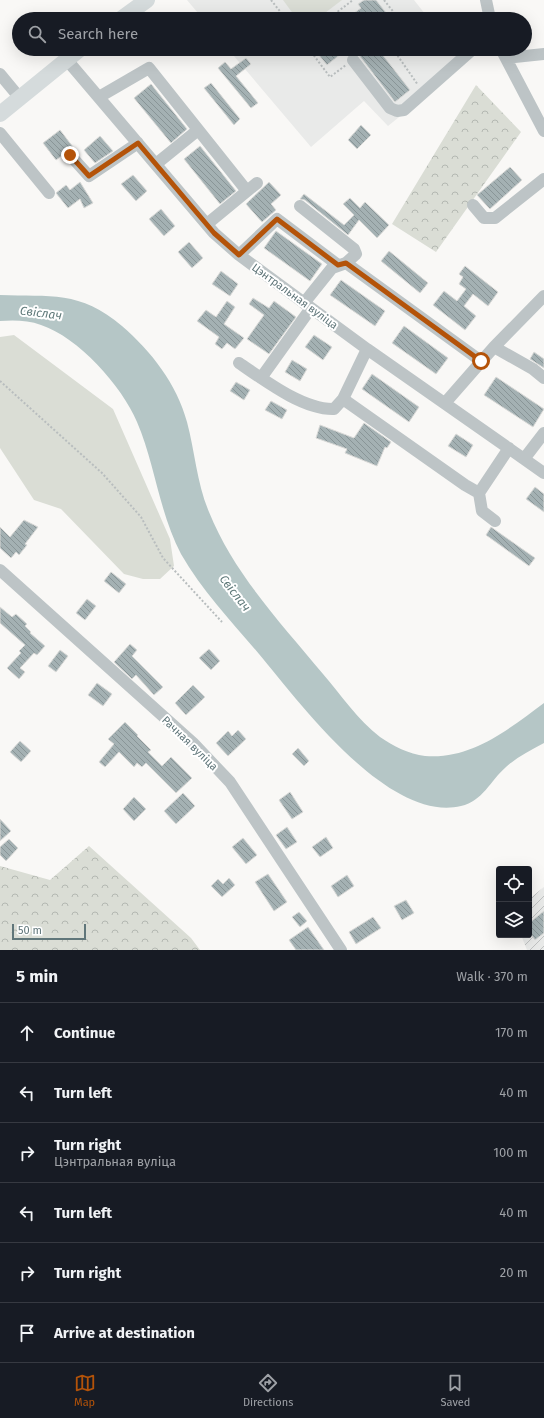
<!DOCTYPE html>
<html lang="en">
<head>
<meta charset="utf-8">
<style>
  :root { --surface:#171b24; --page:#20242c; --text:#f1f3f6; --muted:#9ea1a6; --line:#363941; --accent:#b45309 }
  body { margin:0; font-family:"Fira Sans",sans-serif; background:var(--page); color:var(--text) }
  .controls { position:absolute; right:12px; bottom:12px; display:grid; overflow:hidden; border-radius:4px; box-shadow:0 4px 16px #0002 }
  .controls button { width:36px; height:36px; display:grid; place-items:center; padding:0; border:0; border-bottom:1px solid var(--line); background:var(--surface); color:var(--text); font:20px sans-serif }
  .scale { position:absolute; left:12px; bottom:10px; width:74px; box-sizing:border-box; padding-left:4px; border:2px solid #60767a; border-top:0; font-size:11px; line-height:14px; white-space:nowrap; color:#60767a; -webkit-text-stroke:3px #fff; paint-order:stroke }
  .stop { position:absolute; width:12px; height:12px; margin:-9px; border:3px solid #b45309; border-radius:50%; background:#fff }
  .stop.end { background:#b45309; border-color:#fff; box-shadow:0 1px 4px #0008 }
  .list { margin:0; padding:0; list-style:none }
  h2 { display:flex; justify-content:space-between; align-items:center; height:52px; margin:0; padding:0 16px; font-size:17px }
  h2 small { font-size:13px; font-weight:400; color:var(--muted) }
  .list li { display:grid; grid-template-columns:26px 1fr auto; gap:12px; align-items:center; box-sizing:border-box; height:60px; padding:0 16px; border-top:1px solid var(--line) }
  .list b { display:block; font-size:15px; white-space:nowrap }
  .list p { margin:0; font-size:13px; white-space:nowrap; color:var(--muted) }
  .list em { font-size:13px; font-style:normal; color:var(--muted) }
  .icon { flex:none; width:22px; height:22px; fill:none; stroke:currentColor; stroke-width:2; stroke-linecap:round; stroke-linejoin:round }
  .map { position:relative; flex:none; width:544px; height:950px; overflow:hidden }
  .search { position:absolute; background:var(--surface); box-shadow:0 4px 16px #0002; left:12px; right:12px; top:12px; height:44px; display:flex; align-items:center; gap:10px; box-sizing:border-box; padding:0 14px; border-radius:22px; color:var(--muted); font-size:15px }
  .sheet { height:412px; background:var(--surface) }
  nav { display:flex; justify-content:space-around; align-items:center; box-sizing:border-box; height:56px; border-top:1px solid var(--line); background:var(--surface); font-size:11px; color:var(--muted) }
  nav a { display:grid; justify-items:center; gap:2px }
  nav .on { color:var(--accent) }
  .map>svg:first-child { display:block }
</style>
</head>
<body>
<div class="map">
<svg width="544" height="950" viewBox="0 0 544 950">
  <defs>
    <pattern id="industrial-furrows" width="10" height="10" patternUnits="userSpaceOnUse"><rect width="10" height="10" fill="#e9eae9"/><path d="M-1 1l2-2M0 10L10 0M9 11l2-2" fill="none" stroke="#c0c2c2"/></pattern>
    <pattern id="forest-crowns" width="20" height="18" patternUnits="userSpaceOnUse"><rect width="20" height="18" fill="#daddd5"/><path d="M2 6a3 3 0 1 1 6 0M12 15a3 3 0 1 1 6 0" fill="none" stroke="#b4b8b2"/></pattern>
    <pattern id="building-back-hatch" width="6" height="6" patternUnits="userSpaceOnUse"><rect width="6" height="6" fill="#a4b1b3"/><path d="M-1 5l2 2M0 0l6 6M5-1l2 2" fill="none" stroke="#899597"/></pattern>
  </defs>
  <rect width="100%" height="100%" fill="#f9f8f6"/>
  <!-- built -->
  <path fill="#e9eae9" d="M187 0H414L429 19H203Z
    M228 49H453L465 64 388 126 364 101 311 147Z"/>
  <!-- industrial -->
  <path fill="url(#industrial-furrows)" d="M544 887V950H527L521 935H529V899Z"/>
  <!-- grass -->
  <path fill="#daddd5" d="M283 0H342L317 19H297Z
    M14 335 113 409 170 539 174 566 160 579H143L124 574 61 509 34 500 0 448V337Z"/>
  <!-- forest -->
  <path fill="url(#forest-crowns)" d="M476 85 521 132 436 252 392 224Z
    M89 846 191 938 200 950H0V866L50 880Z"/>
  <!-- water -->
  <path fill="#b5c6c6" d="M0 295C50 297 80 290 122 326 151 351 177 384 187 422 195 452 197 484 209 512 234 574 281 623 323 674 341 695 358 720 380 737 393 746 409 754 425 756 471 760 509 729 544 703V743C531 750 517 757 506 767 490 781 483 801 461 806 388 823 300 703 259 654 232 622 202 591 181 554 159 512 155 464 137 422 122 386 78 337 41 325 28 320 13 320 0 321Z"/>
  <!-- building -->
  <path fill="url(#building-back-hatch)" stroke="#dadad8" d="M364 0H376L391 19H346L361 8 358 4Z
    M314 49H347L327 65Z
    M351 49H378L410 90 395 102 359 55Z
    M246 58 251 64 236 76 258 103 251 108 218 68 225 62 231 69Z
    M211 83 240 119 234 125 204 88Z
    M151 84 187 129 171 143 134 98Z
    M361 125 371 135 357 149 348 140Z
    M60 130 73 147 65 149 63 155 56 160 43 143Z
    M100 136 113 151 95 163 84 150Z
    M200 146 236 191 220 204 184 159Z
    M510 167 522 180 490 209 477 195Z
    M133 175 147 191 136 201 121 184Z
    M80 182 93 203 84 208 80 199 68 208 56 193 66 185 70 190Z
    M269 182 281 195 271 204 276 210 262 222 246 204Z
    M304 194 344 225 354 215 343 204 350 198 360 208 365 202 389 225 377 238 359 220 348 235 305 200 300 199Z
    M161 209 175 226 164 236 149 219Z
    M276 231 322 264 310 281 264 248Z
    M189 242 203 258 192 268 178 252Z
    M389 251 428 283 420 293 381 261Z
    M465 266 498 292 488 306 473 294 464 306 476 316 465 330 433 305 444 291 457 301 466 289 459 284 463 277 459 274Z
    M221 271 238 284 230 296 212 284Z
    M341 280 385 311 375 326 330 295Z
    M253 298 269 308 274 301 296 317 269 354 247 339 264 315 249 304Z
    M227 301 235 307 224 324 244 338 235 349 227 343 222 349 215 344 219 337 197 321 206 310 216 317Z
    M404 326 448 358 436 374 392 343Z
    M314 335 332 347 323 360 305 347Z
    M534 352 544 359V368L530 359Z
    M292 360 307 369 300 381 285 372Z
    M372 374 419 407 409 422 362 389Z
    M496 377 544 409 533 427 484 395Z
    M236 382 250 390 244 400 230 391Z
    M271 401 287 410 282 419 265 410Z
    M364 423 391 442 387 448 385 447 377 466 345 453 347 449 316 438 320 425 354 438Z
    M456 434 473 445 466 457 448 446Z
    M535 487 544 494V512L526 499Z
    M24 520 38 527 25 544 27 545 19 555 16 552 11 558 0 548V527L10 537Z
    M491 527 535 558 529 566 486 535Z
    M111 572 126 584 119 593 104 581Z
    M87 599 96 606 85 620 76 613Z
    M0 607 12 617 16 614 27 624 25 626 31 632 30 633 45 646 37 655 34 653 20 668 25 672 19 679 7 668 21 653 19 651 25 645 0 623Z
    M130 644 137 650 132 656 163 687 154 695 136 675 132 679 114 662Z
    M209 649 220 661 211 670 199 658Z
    M60 650 68 656 56 672 48 666Z
    M97 683 112 694 103 706 88 695Z
    M193 685 205 697 186 715 175 703Z
    M125 722 138 735 137 736 151 750 148 752 162 766 171 757 192 778 176 793 146 763 142 767 137 763 134 767 119 752 105 767 99 762 114 744 108 739Z
    M238 730 246 739 228 756 216 743 228 731 232 736Z
    M20 741 31 751 21 762 10 752Z
    M298 748 309 761 304 766 292 754Z
    M290 792 303 812 292 819 279 800Z
    M183 793 195 806 176 824 164 811Z
    M134 797 146 809 134 821 123 809Z
    M0 819 11 831 0 841Z
    M287 827 297 842 286 849 276 835Z
    M326 837 333 848 320 857 312 847Z
    M243 838 257 855 246 864 232 847Z
    M9 839 18 848 6 861 0 855V847Z
    M268 874 287 902 274 911 255 882Z
    M347 875 354 886 338 897 331 886Z
    M229 878 235 885 222 897 211 886 218 879 223 884Z
    M406 900 414 913 402 920 394 906Z
    M544 911V933L535 940 529 932V923Z
    M299 912 307 921 300 927 292 917Z
    M373 917 381 928 356 944 349 932Z
    M308 927 324 950H296L289 940Z"/>
  <g fill="none" stroke-linecap="round" stroke-linejoin="round">
    <!-- path -->
    <path stroke="#b8bdbe" stroke-width="2" stroke-dasharray="2 2" stroke-linecap="butt" d="M271 0 286 19
      M384 0 399 19
      M328 19 353 0
      M432 19 435 17 450 19
      M309 49 330 77 346 65
      M393 49 418 85
      M0 381 102 473 141 517 163 558 222 622"/>
    <!-- minor -->
    <path stroke="#bdc4c6" stroke-width="12" d="M486 0 490 19
      M501 49 544 131
      M506 58 544 54
      M67 60 214 233 239 255 367 349 544 473
      M353 60 390 108 397 111 404 110 473 49
      M0 74 19 97
      M99 97 149 68 247 191
      M0 133 49 193
      M70 155 89 176 138 143
      M156 164 198 130
      M473 205 484 218H495L544 179
      M300 206 354 249 356 254 346 263 332 268 304 303
      M207 224 257 183
      M239 255 277 219 338 265
      M346 263 481 361
      M494 347 533 369 544 378
      M239 363C264 380 303 410 334 409L343 399 367 349
      M261 378 311 308
      M343 399 465 485 479 493
      M445 403 494 347 544 296
      M524 459 544 433
      M495 521 482 511 479 493 509 448
      M0 570 193 743 230 782 341 950"/>
    <!-- major -->
    <path stroke="#d5dbdc" stroke-width="16" d="M121 19 147 0
      M0 114 80 49"/>
  </g>
  <g fill="none" stroke-linecap="round" stroke-linejoin="round">
    <!-- route -->
    <path stroke="#b45309" stroke-width="5" d="M70 155 89 176 138 143 214 233 239 255 277 219 338 265 346 263 481 361"/>
  </g>
  <g text-anchor="middle" stroke-width="4" stroke-linejoin="round" paint-order="stroke">
    <!-- street labels -->
    <g font-size="11" fill="#60767a" stroke="#fff">
      <text transform="translate(295 296) rotate(36)" y="4">Цэнтральная вуліца</text>
      <text transform="translate(190 743) rotate(44)" y="4">Рачная вуліца</text>
    </g>
    <!-- water labels -->
    <g font-size="12" font-style="italic" fill="#607a7a" stroke="#fff">
      <text transform="translate(41 313) rotate(7)" y="4">Свіслач</text>
      <text transform="translate(235 593) rotate(52)" y="4">Свіслач</text>
    </g>
  </g>
</svg>
<div class="controls">
<button><svg class="icon" aria-label="locate" viewBox="0 0 24 24"><circle cx="12" cy="12" r="6"/><path d="M12 2v4M12 18v4M2 12h4M18 12h4"/></svg></button>
<button><svg class="icon" aria-label="layers" viewBox="0 0 24 24"><path d="M12 4l9 5-9 5-9-5zM3 14l9 5 9-5"/></svg></button>
</div>
<div class="scale">50 m</div>
<div class="stop" style="left:481px;top:361px"></div>
<div class="stop end" style="left:70px;top:155px"></div>
<div class="search"><svg class="icon" aria-label="search" viewBox="0 0 24 24"><circle cx="10" cy="10" r="6"/><path d="M15 15l6 6"/></svg>Search here</div>
</div>
<section class="sheet">
<h2>5 min<small>Walk · 370 m</small></h2>
<ul class="list">
<li><svg class="icon" aria-label="ahead" viewBox="0 0 24 24"><path d="M12 20V5M6 11l6-6 6 6"/></svg><div><b>Continue</b></div><em>170 m</em></li>
<li><svg class="icon" aria-label="left" viewBox="0 0 24 24"><path d="M17 20v-9H6M10 6l-5 5 5 5"/></svg><div><b>Turn left</b></div><em>40 m</em></li>
<li><svg class="icon" aria-label="right" viewBox="0 0 24 24"><path d="M7 20v-9h11M14 6l5 5-5 5"/></svg><div><b>Turn right</b><p>Цэнтральная вуліца</p></div><em>100 m</em></li>
<li><svg class="icon" aria-label="left" viewBox="0 0 24 24"><path d="M17 20v-9H6M10 6l-5 5 5 5"/></svg><div><b>Turn left</b></div><em>40 m</em></li>
<li><svg class="icon" aria-label="right" viewBox="0 0 24 24"><path d="M7 20v-9h11M14 6l5 5-5 5"/></svg><div><b>Turn right</b></div><em>20 m</em></li>
<li><svg class="icon" aria-label="arrive" viewBox="0 0 24 24"><path d="M6 21V4h12l-3 4 3 4H6"/></svg><div><b>Arrive at destination</b></div></li>
</ul>
</section>
<nav>
<a class="on"><svg class="icon" aria-label="map" viewBox="0 0 24 24"><path d="M3 6l6-2 6 2 6-2v14l-6 2-6-2-6 2zM9 4v14M15 6v14"/></svg>Map</a>
<a><svg class="icon" aria-label="directions" viewBox="0 0 24 24"><path d="M12 3l9 9-9 9-9-9zM9 14v-3h6M13 9l2 2-2 2"/></svg>Directions</a>
<a><svg class="icon" aria-label="saved" viewBox="0 0 24 24"><path d="M7 4h10v16l-5-4-5 4z"/></svg>Saved</a>
</nav>
</body>
</html>
